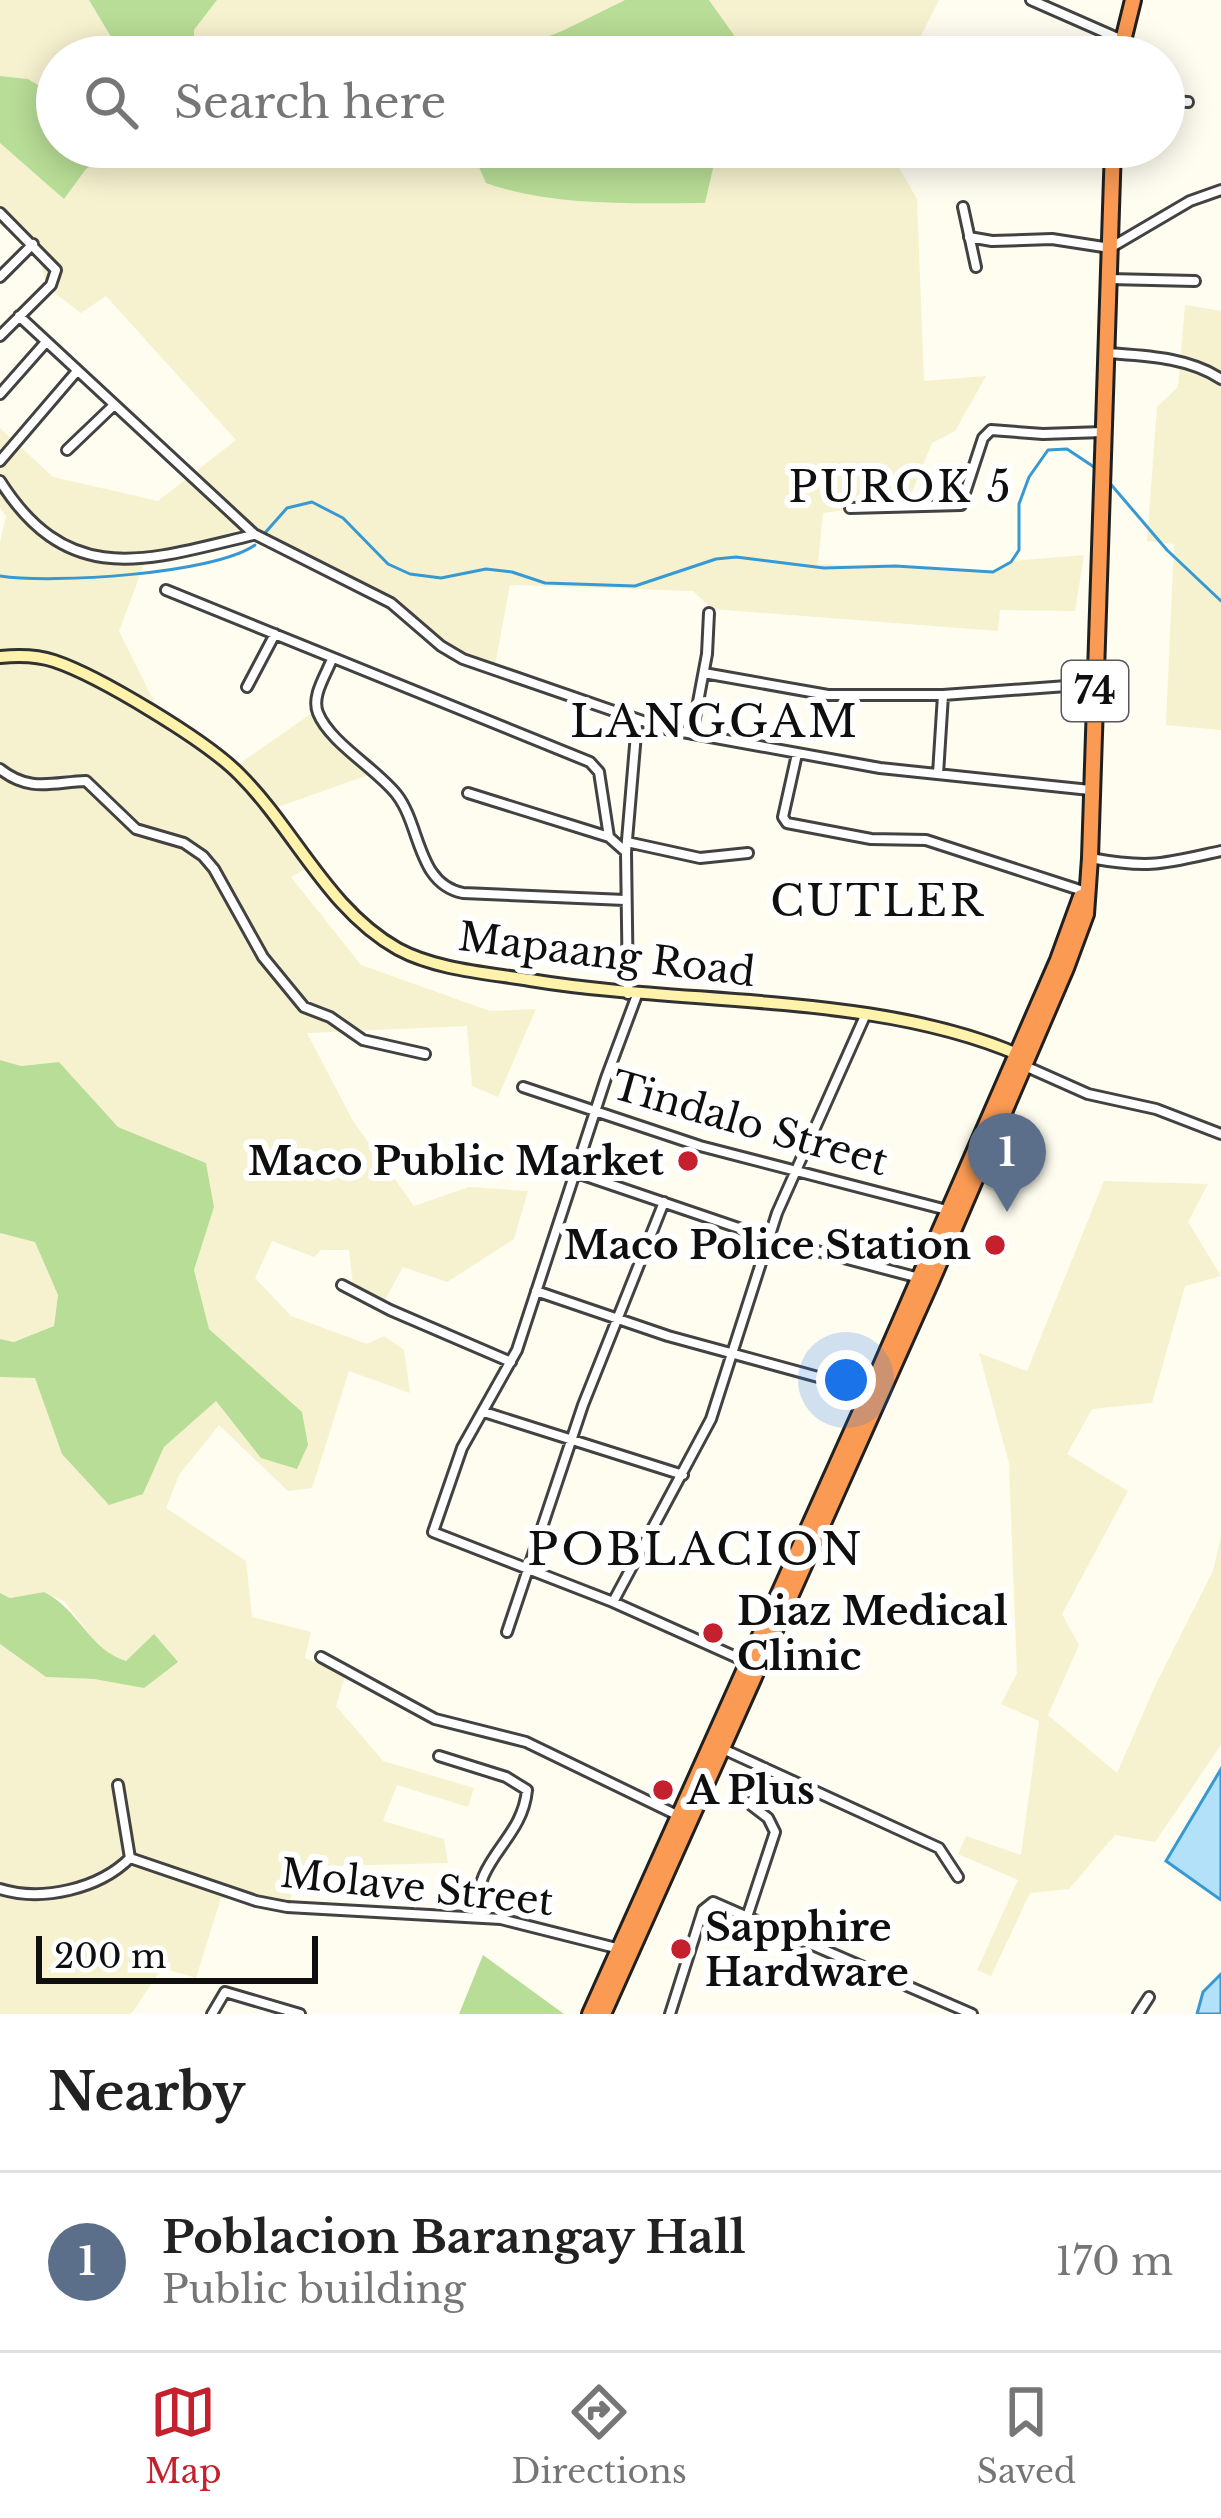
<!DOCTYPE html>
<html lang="en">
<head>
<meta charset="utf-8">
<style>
  :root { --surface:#fff; --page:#f6f6f6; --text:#222; --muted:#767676; --line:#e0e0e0; --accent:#c5202d }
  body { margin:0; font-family:"Libre Baskerville",serif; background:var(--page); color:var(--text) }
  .scale { position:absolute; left:36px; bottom:30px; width:282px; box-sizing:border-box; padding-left:12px; border:6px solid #0f0f0f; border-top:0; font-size:33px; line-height:42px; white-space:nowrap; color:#0f0f0f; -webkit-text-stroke:9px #fff; paint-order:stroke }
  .you { position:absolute; left:846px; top:1380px; width:42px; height:42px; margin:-30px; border:9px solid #fff; border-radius:50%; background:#1a73e8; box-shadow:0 0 0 18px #1a73e833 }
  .badge { display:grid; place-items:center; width:78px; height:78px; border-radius:50%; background:var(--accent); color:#fff; font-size:39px; font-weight:700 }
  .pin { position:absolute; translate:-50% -99px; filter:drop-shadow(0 3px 6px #0008) }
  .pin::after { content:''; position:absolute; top:63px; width:42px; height:36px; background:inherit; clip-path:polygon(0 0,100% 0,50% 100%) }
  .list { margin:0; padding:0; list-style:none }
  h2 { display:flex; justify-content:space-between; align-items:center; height:156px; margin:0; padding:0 48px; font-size:51px }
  h2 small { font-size:39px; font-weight:400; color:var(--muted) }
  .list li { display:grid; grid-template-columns:78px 1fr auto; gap:36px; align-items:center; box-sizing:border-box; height:180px; padding:0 48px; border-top:3px solid var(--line) }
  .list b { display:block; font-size:45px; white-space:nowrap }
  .list p { margin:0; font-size:39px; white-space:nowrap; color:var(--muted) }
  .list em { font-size:39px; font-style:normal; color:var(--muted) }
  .icon { flex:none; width:66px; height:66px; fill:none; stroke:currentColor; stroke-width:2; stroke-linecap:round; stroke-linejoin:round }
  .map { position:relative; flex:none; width:1221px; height:2014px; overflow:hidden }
  .search { position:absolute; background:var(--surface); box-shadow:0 6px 30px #0003; left:36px; right:36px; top:36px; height:132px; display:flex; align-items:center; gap:30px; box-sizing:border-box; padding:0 42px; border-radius:66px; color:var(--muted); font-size:45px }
  .sheet { height:336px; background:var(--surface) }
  nav { display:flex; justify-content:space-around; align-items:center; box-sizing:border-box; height:168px; border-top:3px solid var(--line); background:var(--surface); font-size:33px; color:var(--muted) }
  nav a { display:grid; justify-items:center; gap:6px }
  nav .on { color:var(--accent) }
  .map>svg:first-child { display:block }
</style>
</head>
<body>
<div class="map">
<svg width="1221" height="2014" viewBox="0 0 1221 2014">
  <rect width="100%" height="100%" fill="#fffcf0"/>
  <!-- farmland -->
  <path fill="#f6f2cf" d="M0 0H89L123 57H57V96L28 79 0 76Z
    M217 0H625L562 31 507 52 504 57H194V30Z
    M709 0H939L910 57H734L736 38Z
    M0 143 64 198 86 169 116 147H247L264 154 297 147H470L486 183 705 202 718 147H887L917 199 924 381 986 376 955 431 932 443 908 502 823 513 818 564 991 572 1014 561 1084 555 1075 611 1000 610 998 631 712 609 693 591 510 585 494 670 449 660 402 610 238 530 145 562 119 631 169 732 229 771 315 711 377 772 263 812 308 867 291 877 361 965 490 1011 536 1009 498 1097 472 1086 467 1026 307 1033 353 1121 414 1206 469 1187 528 1191 514 1239 447 1282 403 1267 381 1307 354 1293 349 1250H321L314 1257 272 1241 255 1278 291 1316 367 1344 384 1336 404 1350 410 1393 349 1371 312 1488 288 1491 219 1425 179 1475 166 1508 246 1561 252 1617 311 1632 305 1658 345 1676 336 1706 383 1761 474 1788 468 1807 397 1785 383 1821 444 1839 448 1863 296 1867 290 1904 221 1898 196 1978 162 1968 131 2014H0V1644L46 1677 94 1679 144 1688 126 1661 104 1654 65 1602 44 1592 10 1598 0 1593V1377H35L62 1454 143 1494 164 1447 216 1400 302 1412 209 1330 194 1270 214 1207 206 1163 118 1127 59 1062 21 1066 0 1060V543L6 516 0 508V428L53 477 158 501 236 440 106 296 81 313 48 288 36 250 0 225Z
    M1185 305 1221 311V730L1166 725 1174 544 1147 541 1157 407 1178 387Z
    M1104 1181 1208 1184 1188 1222 1221 1276 1185 1286 1152 1403 1092 1409 1067 1454 1128 1491 1062 1614 1079 1645 1048 1715 1117 1773 1157 1682 1213 1571 1221 1537V1745L1155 1842 1115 1835 1069 1889 1030 1893 991 1976 977 1970 1018 1880 958 1854 966 1836 1021 1855 1039 1721 1001 1704 1017 1673 1009 1463 979 1353 1027 1371Z
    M0 1233 35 1241 58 1295 54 1326 14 1342 0 1339Z"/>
  <!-- forest -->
  <path fill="#b8dd96" d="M89 0H217L194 30V57H123Z
    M625 0H709L736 38 734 57H504L506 52 562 31Z
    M0 76 28 79 57 96V147H116L86 169 64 199 0 143Z
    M470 147H718L705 203C633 203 554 207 486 183Z
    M0 1060 21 1066 59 1062 118 1127 206 1163 214 1207 194 1270 209 1329 302 1412 308 1445 297 1469 261 1458 216 1401 164 1447 143 1494 109 1505 62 1454 35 1378 0 1377V1339L14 1342 54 1326 58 1295 35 1242 0 1233Z
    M44 1592C79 1609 89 1650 126 1661L154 1634 178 1662 144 1688 94 1679 46 1677 0 1644V1593L10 1598Z
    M483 1955 564 2014H459Z"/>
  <!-- pitch -->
  <path fill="#e5f2ca" d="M1000 1151 1021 1159 1006 1196 985 1188Z"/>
  <!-- water -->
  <path fill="#b2e1f9" stroke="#3699d3" stroke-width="3" d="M1221 1769V1900L1166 1861Z
    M1221 1974V2014H1197L1203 1992Z"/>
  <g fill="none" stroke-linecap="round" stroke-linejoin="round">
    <!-- stream -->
    <path stroke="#3699d3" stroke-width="3" d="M1108 481 1167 550 1221 601
      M264 534 287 508 312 502 343 518 388 564 410 574 441 578 486 569 512 572 545 583 635 586 716 559 736 557 824 568 895 566 993 572 1011 562 1019 550V504L1029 477 1048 450 1067 449 1097 469
      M0 576C52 584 214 574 255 545"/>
    <!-- street casing -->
    <g stroke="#424242" stroke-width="14">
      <path id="street" d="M1031 0 1122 40
        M1164 101 1188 102
        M963 207 976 267
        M0 213 56 270 51 285 0 336
        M969 237 992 241 1052 239 1110 248 1190 201 1221 190
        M0 277 33 244
        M1109 279 1195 281
        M19 316 254 534 391 603 441 646 463 659 666 729 880 768 1090 790
        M1107 353C1145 356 1188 357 1221 379
        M0 394 46 342
        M67 450 113 406
        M0 461 77 371
        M0 481C69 590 148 560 253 535
        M850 508 961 505 983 438 991 430 1043 434 1103 432
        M166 590 590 762 599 772 609 837 626 852
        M332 659C326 675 311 696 318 713 330 743 377 769 397 795 421 826 417 884 463 893L625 900
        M704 673 828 695H943
        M247 687 275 634
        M692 734 707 654 709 613
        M797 754 783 817 787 823 871 839 926 840 1083 891
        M0 769C30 793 53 782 86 781L136 829 184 843 203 856 214 869 263 957 304 1007 330 1017 363 1040 425 1054
        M938 774 943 695 1094 684
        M468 793 609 837
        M627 842 700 858 748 853
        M1090 858C1151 869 1162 864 1221 851
        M628 994 626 852 637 722
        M637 995 606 1078 517 1350 462 1448 433 1532 613 1602 747 1662
        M1025 1066 1088 1094 1156 1109 1221 1134
        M523 1087 700 1146 947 1210
        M574 1172 768 1238 923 1279
        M342 1285 390 1310 511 1362
        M536 1291 668 1336 873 1392
        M484 1412 683 1475
        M613 1602 711 1419 777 1213 865 1016
        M507 1632 583 1405 664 1202
        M321 1657 435 1719 526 1742 679 1816
        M723 1749 939 1848 958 1877
        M439 1756 506 1777 527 1790C522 1842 473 1857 477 1916
        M118 1785 130 1858
        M130 1858 256 1901 287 1907 501 1919 620 1949
        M0 1889C42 1902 99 1889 130 1858
        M747 1917 775 1832 768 1818 751 1805 765 1768
        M212 2014 225 1992 300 2014
        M670 2014 703 1910 713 1902 972 2014
        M1138 2014 1149 1997"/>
    </g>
    <!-- secondary casing -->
    <g stroke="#313131" stroke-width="16">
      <path id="secondary" d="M0 657C19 655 36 655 54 661 99 676 207 741 240 775 295 830 328 910 398 949 437 970 488 973 530 980 687 1006 879 992 1024 1057"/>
    </g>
    <!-- highway casing -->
    <g stroke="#202020" stroke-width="20">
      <path id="highway" d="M1119 57 1133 0
        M590 2014 870 1391 1058 960 1081 897
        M603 2014 931 1282 1066 968 1086 914 1090 858 1113 147"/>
    </g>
    <!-- street -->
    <use href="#street" stroke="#fff" stroke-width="8"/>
    <!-- secondary -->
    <use href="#secondary" stroke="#fff3ab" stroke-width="10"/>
    <!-- highway -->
    <use href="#highway" stroke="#fa9a53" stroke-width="14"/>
  </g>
  <!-- markers -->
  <g fill="#c5202d" stroke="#fff" stroke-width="4.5">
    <circle cx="688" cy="1161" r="12"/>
    <circle cx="995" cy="1245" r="12"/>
    <circle cx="713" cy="1633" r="12"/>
    <circle cx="663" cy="1790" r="12"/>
    <circle cx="681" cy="1949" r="12"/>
  </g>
  <g text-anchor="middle" stroke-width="12" stroke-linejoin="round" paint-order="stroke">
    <!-- shield labels -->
    <rect fill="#fff" stroke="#575757" stroke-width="3" x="1062" y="661" width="66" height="60" rx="9"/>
    <g font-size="36" font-weight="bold" fill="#0f0f0f">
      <text x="1095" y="704">74</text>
    </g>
    <!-- street labels -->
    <g font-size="39" fill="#0f0f0f" stroke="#fff">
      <text transform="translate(607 954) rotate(7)" y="14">Mapaang Road</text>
      <text transform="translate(750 1123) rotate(16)" y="14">Tindalo Street</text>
      <text transform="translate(417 1887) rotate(6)" y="14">Molave Street</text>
    </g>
    <!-- poi labels -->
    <g font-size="39" font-weight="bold" fill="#0f0f0f" stroke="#fff" text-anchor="start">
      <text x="664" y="1175" text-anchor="end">Maco Public Market</text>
      <text x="971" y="1259" text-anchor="end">Maco Police Station</text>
      <text x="737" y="1625">Diaz Medical<tspan x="737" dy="45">Clinic</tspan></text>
      <text x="687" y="1804">A Plus</text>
      <text x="705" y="1941">Sapphire<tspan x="705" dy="45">Hardware</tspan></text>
    </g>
    <!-- neighbourhood labels -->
    <g font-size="42" letter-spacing="3" fill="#0f0f0f" stroke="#fff">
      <text x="901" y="502">PUROK 5</text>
      <text x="878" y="916">CUTLER</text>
    </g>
    <!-- quarter labels -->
    <g font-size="45" letter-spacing="3" fill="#0f0f0f" stroke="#fff">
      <text x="715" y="737">LANGGAM</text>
      <text x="696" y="1565">POBLACION</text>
    </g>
  </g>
</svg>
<div class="scale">200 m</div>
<div class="you"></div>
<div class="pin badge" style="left:1007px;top:1212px;background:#5c6f8a">1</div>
<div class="search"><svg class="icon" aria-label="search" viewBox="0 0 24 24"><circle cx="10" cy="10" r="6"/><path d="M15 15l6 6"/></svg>Search here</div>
</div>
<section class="sheet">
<h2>Nearby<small></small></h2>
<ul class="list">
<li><span class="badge" style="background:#5c6f8a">1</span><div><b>Poblacion Barangay Hall</b><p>Public building</p></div><em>170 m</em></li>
</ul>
</section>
<nav>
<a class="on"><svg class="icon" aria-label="map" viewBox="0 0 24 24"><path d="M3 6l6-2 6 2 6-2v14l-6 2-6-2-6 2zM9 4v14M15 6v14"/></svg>Map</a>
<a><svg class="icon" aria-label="directions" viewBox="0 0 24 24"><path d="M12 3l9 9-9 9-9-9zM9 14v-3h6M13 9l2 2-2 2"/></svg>Directions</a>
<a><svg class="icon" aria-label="saved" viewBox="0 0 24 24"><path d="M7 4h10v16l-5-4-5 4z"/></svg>Saved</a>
</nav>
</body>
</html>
